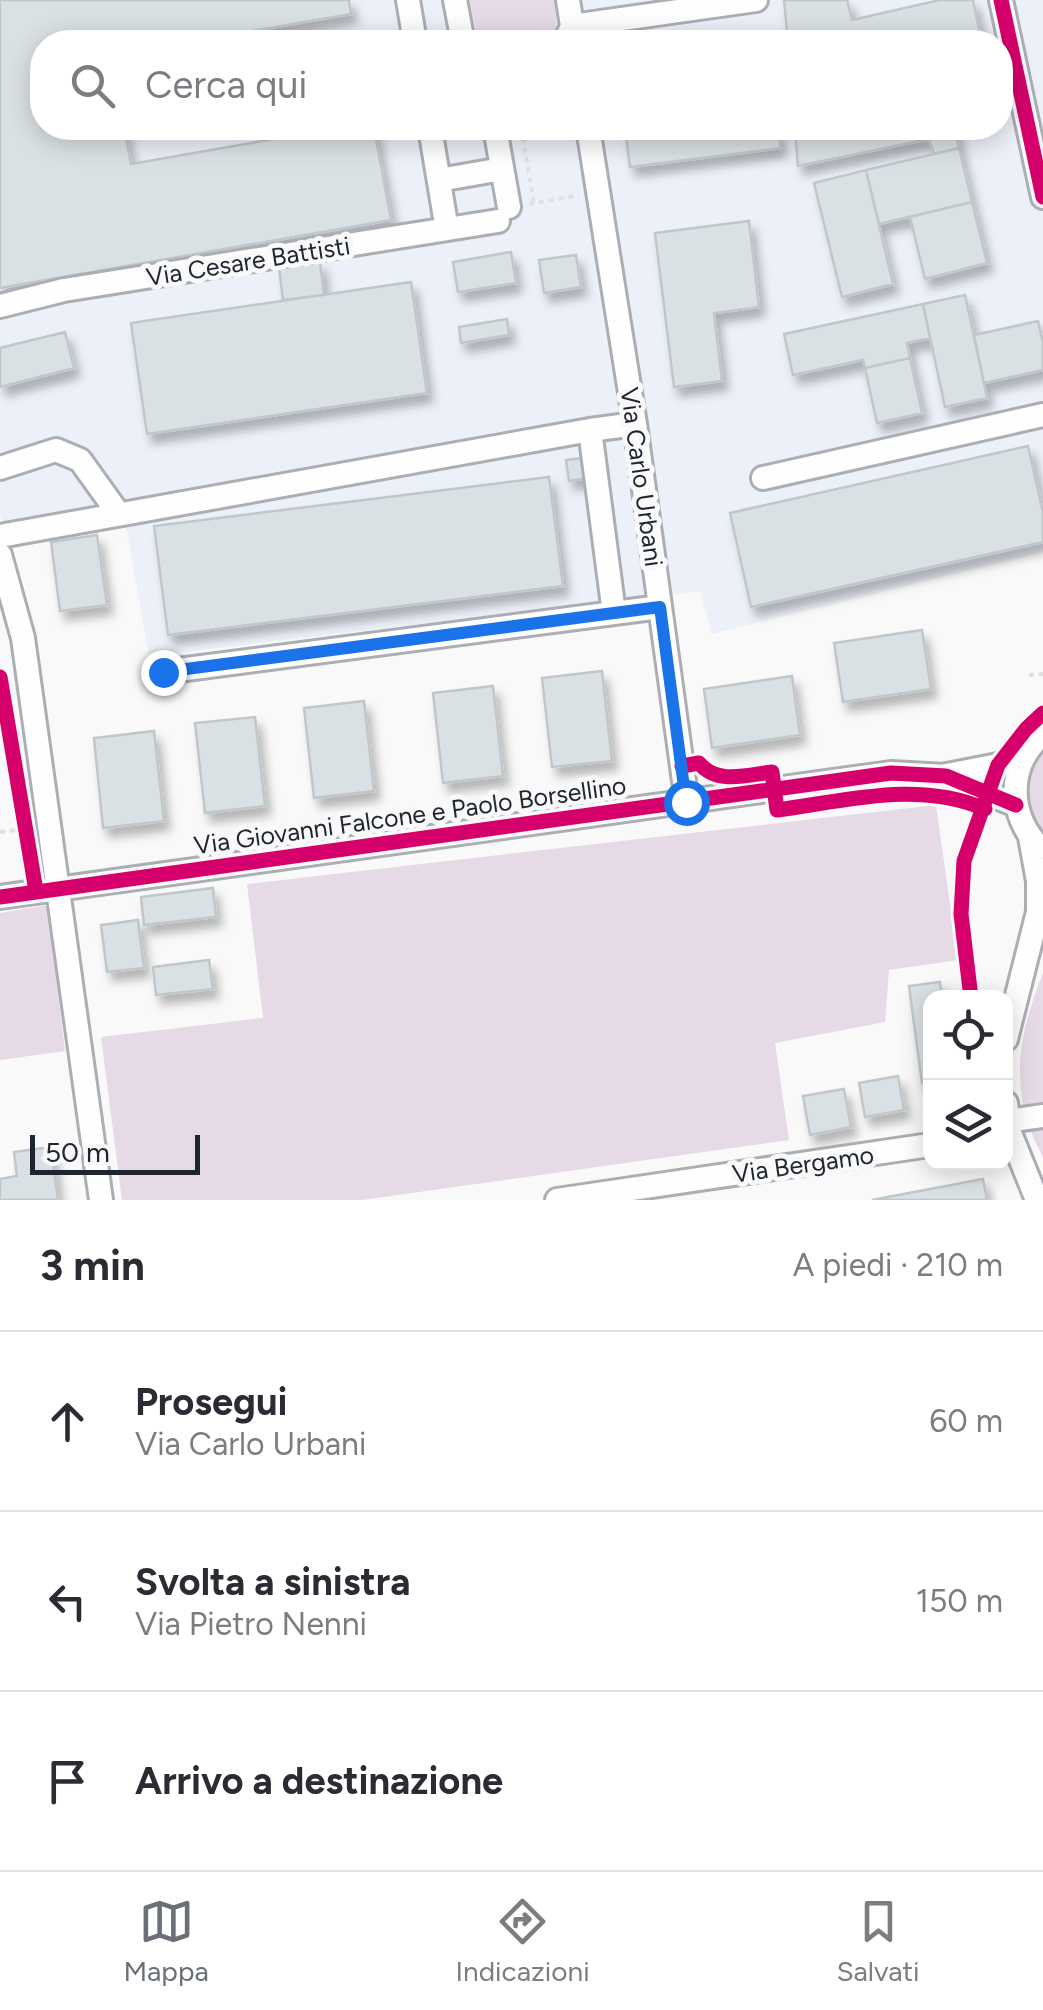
<!DOCTYPE html>
<html lang="it">
<head>
<meta charset="utf-8">
<style>
  :root { --surface:#fff; --page:#f2f2f3; --text:#2b2b33; --muted:#7c7c81; --line:#e1e1e2; --accent:#6b6f76 }
  body { margin:0; font-family:Figtree,sans-serif; background:var(--page); color:var(--text) }
  .controls { position:absolute; right:30px; bottom:30px; display:grid; overflow:hidden; border-radius:20px; box-shadow:0 5px 25px #0003 }
  .controls button { width:90px; height:90px; display:grid; place-items:center; padding:0; border:0; border-bottom:2px solid var(--line); background:var(--surface); color:var(--text); font:50px sans-serif }
  .scale { position:absolute; left:30px; bottom:25px; width:170px; box-sizing:border-box; padding-left:10px; border:5px solid #1f2530; border-top:0; font-size:28px; line-height:35px; white-space:nowrap; color:#1f2530; -webkit-text-stroke:8px #f9f9f9; paint-order:stroke }
  .stop { position:absolute; width:30px; height:30px; margin:-22px; border:8px solid #1a73e8; border-radius:50%; background:#fff }
  .stop.end { background:#1a73e8; border-color:#fff; box-shadow:0 2px 10px #0008 }
  .list { margin:0; padding:0; list-style:none }
  h2 { display:flex; justify-content:space-between; align-items:center; height:130px; margin:0; padding:0 40px; font-size:42px }
  h2 small { font-size:32px; font-weight:400; color:var(--muted) }
  .list li { display:grid; grid-template-columns:65px 1fr auto; gap:30px; align-items:center; box-sizing:border-box; height:180px; padding:0 40px; border-top:2px solid var(--line) }
  .list b { display:block; font-size:38px; white-space:nowrap }
  .list p { margin:0; font-size:32px; white-space:nowrap; color:var(--muted) }
  .list em { font-size:32px; font-style:normal; color:var(--muted) }
  .icon { flex:none; width:55px; height:55px; fill:none; stroke:currentColor; stroke-width:2; stroke-linecap:round; stroke-linejoin:round }
  .map { position:relative; flex:none; width:1043px; height:1200px; overflow:hidden }
  .search { position:absolute; background:var(--surface); box-shadow:0 5px 25px #0003; left:30px; right:30px; top:30px; height:110px; display:flex; align-items:center; gap:25px; box-sizing:border-box; padding:0 35px; border-radius:40px; color:var(--muted); font-size:38px }
  .sheet { height:670px; background:var(--surface) }
  nav { display:flex; justify-content:space-around; align-items:center; box-sizing:border-box; height:140px; border-top:2px solid var(--line); background:var(--surface); font-size:28px; color:var(--muted) }
  nav a { display:grid; justify-items:center; gap:5px }
  nav .on { color:var(--accent) }
  .map>svg:first-child { display:block }
</style>
</head>
<body>
<div class="map">
<svg width="1043" height="1200" viewBox="0 0 1043 1200">
  <defs>
    <filter id="shadow"><feDropShadow dx="5.5" dy="9" stdDeviation="5" flood-color="#0004"/></filter>
  </defs>
  <rect width="100%" height="100%" fill="#f9f9f9"/>
  <!-- built -->
  <path fill="#ecf0f8" fill-rule="evenodd" d="M0 0H1043V552L712 634 700 591 149 656 124 515 5 525 0 516ZM42 42H1000V128H42Z"/>
  <!-- green -->
  <path fill="#e5dae6" d="M469 0H554C556 16 559 29 549 42H479Z
    M1043 752V833C1025 807 1021 777 1043 752Z
    M936 805 958 960 889 970 885 1022 775 1043 789 1140 362 1200H122L101 1037 263 1018 247 884Z
    M48 905 65 1051 0 1060V913Z
    M1043 973V1157C1008 1093 1017 1038 1043 973Z"/>
  <!-- building -->
  <path fill="#dae1e4" stroke="#c0c7ca" stroke-width="2.5" filter="url(#shadow)" d="M0 0H349L351 14 188 42H42V128H124L131 164 337 128H374L391 220 0 288Z
    M784 0H847L852 20 940 0H973L981 39 964 42H788Z
    M625 128H778L781 148 630 167Z
    M795 128H955L959 148 934 154 929 139 798 166Z
    M959 148 972 202 879 224 866 170Z
    M866 170 893 284 842 297 814 183Z
    M972 202 987 263 925 279 910 217Z
    M749 221 759 307 714 313 722 381 674 387 655 233Z
    M511 252 516 283 458 292 453 262Z
    M576 255 581 287 544 293 539 260Z
    M320 262 324 295 283 300 279 268Z
    M411 282 427 393 147 434 131 323Z
    M965 295 987 398 945 407 923 304Z
    M923 304 930 338 907 343 910 358 865 368 863 360 793 375 784 334Z
    M507 319 509 335 461 343 459 327Z
    M1038 321 1043 343V370L984 383 974 335Z
    M65 332 74 368 0 387V348Z
    M910 358 922 413 877 423 865 368Z
    M1028 446 1043 513V542L751 607 730 513Z
    M582 458 586 478 569 481 566 460Z
    M549 477 563 586 168 635 154 526Z
    M97 535 107 605 60 611 51 542Z
    M922 630 931 689 843 702 834 643Z
    M602 671 612 761 552 767 542 678Z
    M792 676 800 735 712 748 704 689Z
    M493 686 503 776 443 783 433 693Z
    M364 701 374 791 314 798 304 708Z
    M255 717 265 806 205 813 195 723Z
    M154 731 164 821 103 828 94 738Z
    M213 888 216 917 144 925 141 897Z
    M138 920 144 968 107 972 101 925Z
    M209 960 213 989 156 995 153 967Z
    M940 982 942 998H930V1082L922 1083 909 986Z
    M898 1076 904 1110 865 1117 859 1083Z
    M844 1089 851 1127 810 1135 803 1096Z
    M51 1147 58 1200H0V1179L17 1176 14 1152Z
    M983 1179 987 1200H872Z"/>
  <g fill="none" stroke-linecap="round" stroke-linejoin="round">
    <!-- minor casing -->
    <g stroke="#abaeb3" stroke-width="28">
      <path id="minor" d="M408 0 415 42
        M455 0 463 42
        M1001 0 1043 197
        M566 39 572 26 568 0
        M574 42 572 26 756 0
        M430 128 445 218
        M495 128 509 207
        M588 128 635 424 687 803
        M439 180 502 169
        M0 306 64 290 498 221
        M0 468 56 450 80 460 118 513
        M763 478 1043 415
        M0 536 590 430
        M0 555 23 638 101 1200
        M614 613 590 430 635 424
        M163 672 660 607
        M947 775 998 765 1025 754
        M1040 848C1008 815 1006 765 1043 734
        M0 897 891 773 946 776 1016 805
        M1006 1039 1038 912V881L1030 837
        M1006 1103 1010 1133 1037 1200
        M1007 1121 1043 1116
        M557 1200 930 1145"/>
    </g>
    <!-- path -->
    <path stroke="#e0e0e0" stroke-width="4" stroke-dasharray="5 5" stroke-linecap="butt" d="M521 128 534 203
      M529 204 579 195
      M1029 675 1043 674
      M0 832 25 829"/>
    <!-- minor -->
    <use href="#minor" stroke="#fefefe" stroke-width="22"/>
    <!-- cycleway casing -->
    <g stroke="#f9f9f9" stroke-width="21">
      <path id="cycleway" d="M1001 0 1043 197
        M0 677 36 891
        M682 766 699 763C717 785 747 775 772 772L777 810C846 801 918 780 985 809
        M0 897 891 773 946 776 1016 805
        M971 998 961 914 964 861 998 765 1026 729 1043 713"/>
    </g>
    <!-- cycleway -->
    <use href="#cycleway" stroke="#d6006c" stroke-width="15"/>
  </g>
  <g fill="none" stroke-linecap="round" stroke-linejoin="round">
    <!-- route -->
    <path stroke="#1a73e8" stroke-width="12" d="M163 672 660 607 686 802"/>
  </g>
  <g text-anchor="middle" stroke-width="10" stroke-linejoin="round" paint-order="stroke">
    <!-- street labels -->
    <g font-size="25" fill="#1f2530" stroke="#f9f9f9">
      <text transform="translate(248 261) rotate(-9)" y="9">Via Cesare Battisti</text>
      <text transform="translate(642 477) rotate(82)" y="9">Via Carlo Urbani</text>
      <text transform="translate(410 815) rotate(-8)" y="9">Via Giovanni Falcone e Paolo Borsellino</text>
      <text transform="translate(803 1164) rotate(-8)" y="9">Via Bergamo</text>
    </g>
  </g>
</svg>
<div class="controls">
<button><svg class="icon" aria-label="locate" viewBox="0 0 24 24"><circle cx="12" cy="12" r="6"/><path d="M12 2v4M12 18v4M2 12h4M18 12h4"/></svg></button>
<button><svg class="icon" aria-label="layers" viewBox="0 0 24 24"><path d="M12 4l9 5-9 5-9-5zM3 14l9 5 9-5"/></svg></button>
</div>
<div class="scale">50 m</div>
<div class="stop" style="left:686px;top:802px"></div>
<div class="stop end" style="left:163px;top:672px"></div>
<div class="search"><svg class="icon" aria-label="search" viewBox="0 0 24 24"><circle cx="10" cy="10" r="6"/><path d="M15 15l6 6"/></svg>Cerca qui</div>
</div>
<section class="sheet">
<h2>3 min<small>A piedi · 210 m</small></h2>
<ul class="list">
<li><svg class="icon" aria-label="ahead" viewBox="0 0 24 24"><path d="M12 20V5M6 11l6-6 6 6"/></svg><div><b>Prosegui</b><p>Via Carlo Urbani</p></div><em>60 m</em></li>
<li><svg class="icon" aria-label="left" viewBox="0 0 24 24"><path d="M17 20v-9H6M10 6l-5 5 5 5"/></svg><div><b>Svolta a sinistra</b><p>Via Pietro Nenni</p></div><em>150 m</em></li>
<li><svg class="icon" aria-label="arrive" viewBox="0 0 24 24"><path d="M6 21V4h12l-3 4 3 4H6"/></svg><div><b>Arrivo a destinazione</b></div></li>
</ul>
</section>
<nav>
<a class="on"><svg class="icon" aria-label="map" viewBox="0 0 24 24"><path d="M3 6l6-2 6 2 6-2v14l-6 2-6-2-6 2zM9 4v14M15 6v14"/></svg>Mappa</a>
<a><svg class="icon" aria-label="directions" viewBox="0 0 24 24"><path d="M12 3l9 9-9 9-9-9zM9 14v-3h6M13 9l2 2-2 2"/></svg>Indicazioni</a>
<a><svg class="icon" aria-label="saved" viewBox="0 0 24 24"><path d="M7 4h10v16l-5-4-5 4z"/></svg>Salvati</a>
</nav>
</body>
</html>
